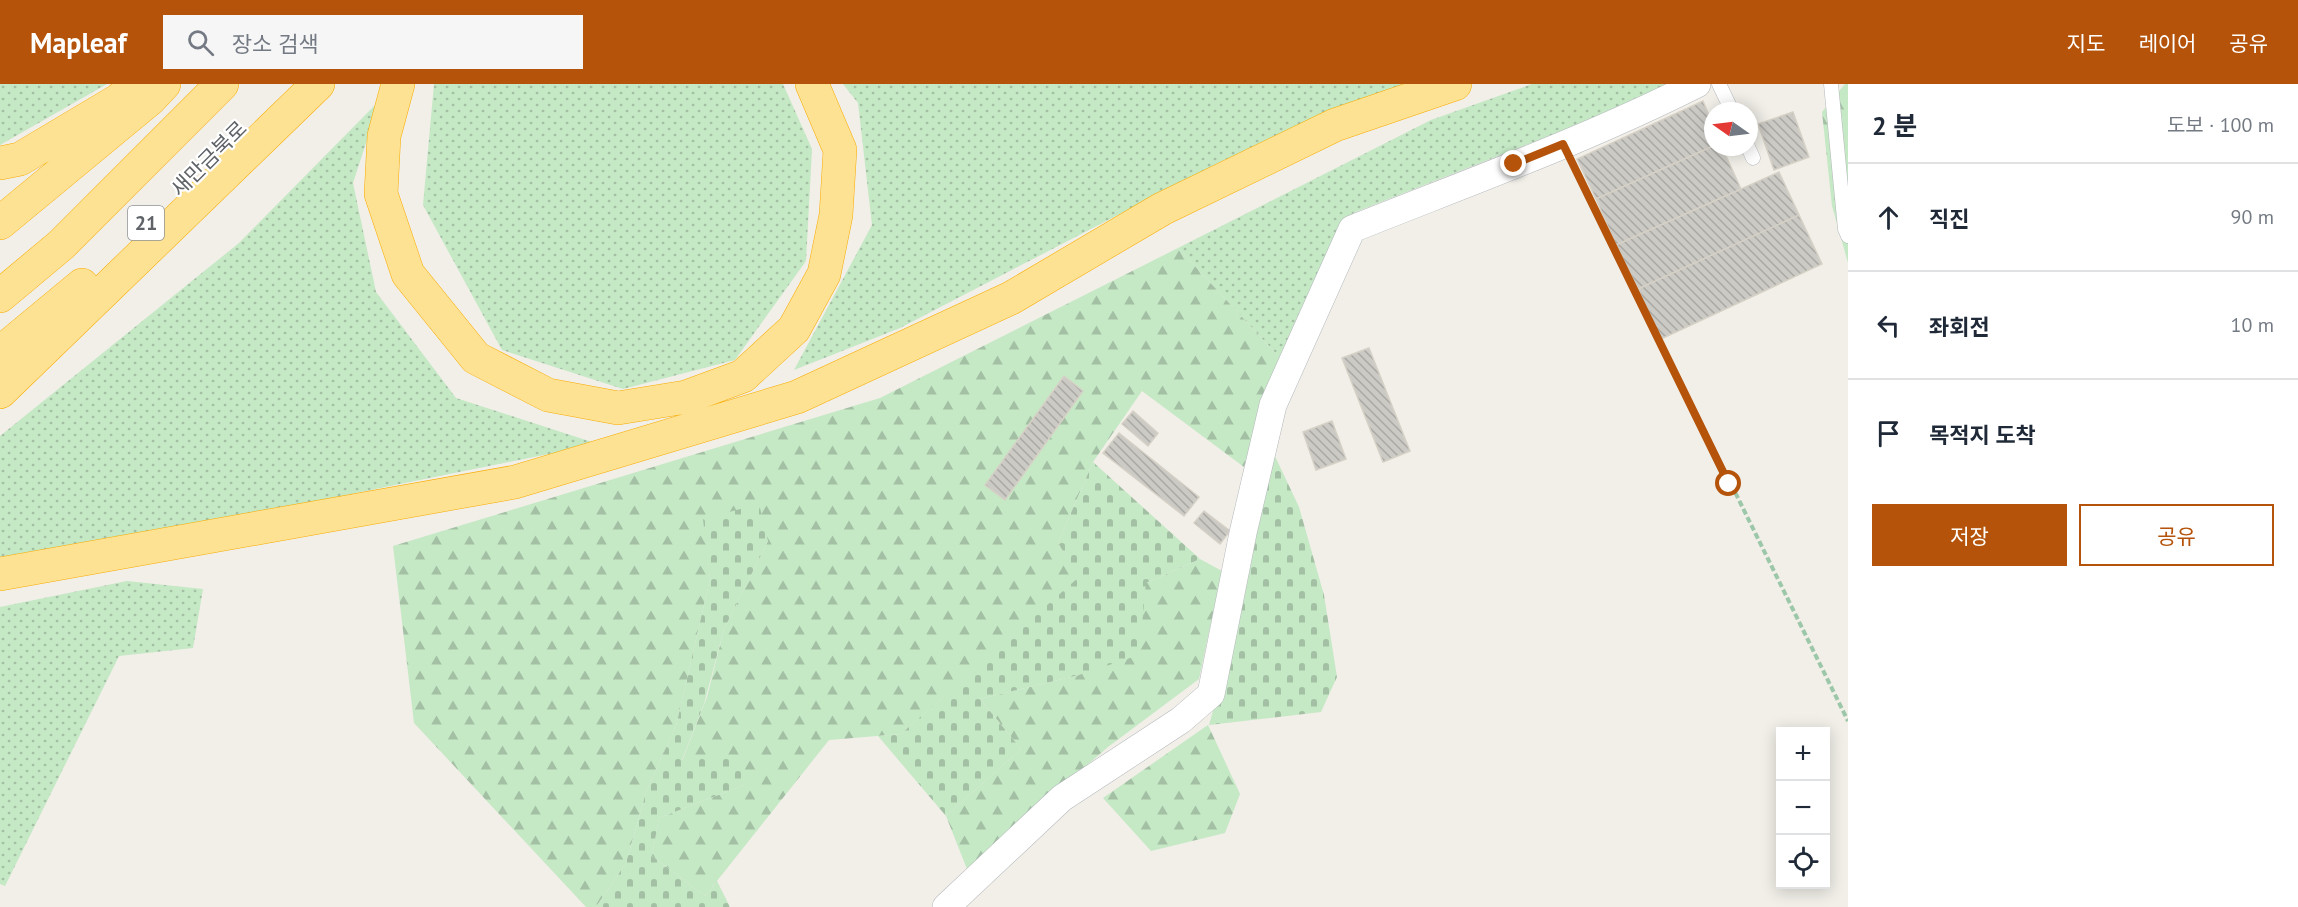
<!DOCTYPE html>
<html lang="ko">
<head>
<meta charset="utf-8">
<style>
  :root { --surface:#fff; --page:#f6f6f7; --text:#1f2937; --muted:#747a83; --line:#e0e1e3; --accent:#b45309 }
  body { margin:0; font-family:"PT Sans","Noto Sans KR",sans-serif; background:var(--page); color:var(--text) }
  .controls { position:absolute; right:18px; bottom:18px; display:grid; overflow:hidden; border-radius:0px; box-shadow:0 3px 15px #0003 }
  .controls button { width:54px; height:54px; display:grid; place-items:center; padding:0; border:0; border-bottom:2px solid var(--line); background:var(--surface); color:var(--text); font:30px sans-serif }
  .compass { position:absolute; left:1704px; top:18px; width:54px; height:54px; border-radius:50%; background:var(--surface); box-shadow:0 3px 15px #0003; rotate:284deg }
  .stop { position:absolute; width:18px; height:18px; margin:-14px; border:4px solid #b45309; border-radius:50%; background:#fff }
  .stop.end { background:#b45309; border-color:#fff; box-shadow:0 2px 6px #0008 }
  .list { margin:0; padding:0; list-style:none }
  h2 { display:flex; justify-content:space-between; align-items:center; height:78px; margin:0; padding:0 24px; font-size:26px }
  h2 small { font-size:20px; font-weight:400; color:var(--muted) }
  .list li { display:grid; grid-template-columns:39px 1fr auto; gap:18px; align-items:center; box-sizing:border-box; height:108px; padding:0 24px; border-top:2px solid var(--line) }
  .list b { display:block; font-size:22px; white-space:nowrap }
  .list em { font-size:20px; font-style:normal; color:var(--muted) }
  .actions { display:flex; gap:12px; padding:18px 24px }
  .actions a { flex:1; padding:14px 0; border:2px solid var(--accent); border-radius:0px; text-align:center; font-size:21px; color:var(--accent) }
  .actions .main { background:var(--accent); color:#fff }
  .icon { flex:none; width:33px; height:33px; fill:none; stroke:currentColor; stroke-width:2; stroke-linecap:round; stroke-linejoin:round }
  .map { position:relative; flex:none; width:1848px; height:823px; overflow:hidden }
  header { display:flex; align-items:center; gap:36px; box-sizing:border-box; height:84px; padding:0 30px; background:var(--accent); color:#fff }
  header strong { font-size:28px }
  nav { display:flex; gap:33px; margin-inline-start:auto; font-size:21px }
  .search { width:420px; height:54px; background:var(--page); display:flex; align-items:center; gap:15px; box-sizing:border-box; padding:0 21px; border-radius:0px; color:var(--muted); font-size:22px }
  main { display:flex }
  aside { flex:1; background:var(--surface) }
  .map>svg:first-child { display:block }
</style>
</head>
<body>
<header>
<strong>Mapleaf</strong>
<div class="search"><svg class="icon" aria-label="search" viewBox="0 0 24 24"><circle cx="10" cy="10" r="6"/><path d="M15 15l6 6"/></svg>장소 검색</div>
<nav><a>지도</a><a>레이어</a><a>공유</a></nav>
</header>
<main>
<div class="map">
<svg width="1848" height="823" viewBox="0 0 1848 823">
  <defs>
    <pattern id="grass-dots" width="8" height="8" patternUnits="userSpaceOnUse" patternTransform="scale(1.5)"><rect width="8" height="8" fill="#c5e8c5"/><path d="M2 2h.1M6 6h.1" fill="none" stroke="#a3c0a4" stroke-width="1.8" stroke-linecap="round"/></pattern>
    <pattern id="forest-firs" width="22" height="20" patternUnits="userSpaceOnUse" patternTransform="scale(1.5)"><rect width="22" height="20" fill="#c5e8c5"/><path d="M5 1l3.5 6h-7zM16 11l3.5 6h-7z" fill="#a3c0a4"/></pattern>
    <pattern id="cemetery-stones" width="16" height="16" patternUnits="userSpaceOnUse" patternTransform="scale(1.5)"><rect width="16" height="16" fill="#c5e8c5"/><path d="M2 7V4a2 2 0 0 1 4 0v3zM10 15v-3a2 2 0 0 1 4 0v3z" fill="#a3c0a4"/></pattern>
    <pattern id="building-back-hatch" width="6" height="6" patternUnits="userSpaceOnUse" patternTransform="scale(1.5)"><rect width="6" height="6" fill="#cccac5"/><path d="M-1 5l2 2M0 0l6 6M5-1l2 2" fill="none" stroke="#a9a8a4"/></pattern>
  </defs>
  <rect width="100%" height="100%" fill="#f1efe8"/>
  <!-- grass -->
  <path fill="url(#grass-dots)" d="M0 0H107L0 61Z
    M434 0H783L812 65 806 177 735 276 623 305 502 266 423 121Z
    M843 0H1403L1222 77 900 244 794 286 872 141 858 19Z
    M1532 0H1674L1623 23 1353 129 1282 276 1178 164 1431 36Z
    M380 16 353 99 376 208 456 314 598 360 0 481V352L239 159Z
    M127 497 203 505 193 564 119 572 5 802 0 800V523Z"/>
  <!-- forest -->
  <path fill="url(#forest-firs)" d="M1845 0H1848V179L1832 122 1822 28Z
    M1178 164 1282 276 1244 383 1142 307 1093 378 1058 459 1080 493 901 650 829 656 705 812 652 772 659 734 744 701 682 677 707 613 724 545 768 457 704 435 710 495 676 642 647 705 626 779 596 823H586L414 639 393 462 880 314Z
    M1200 475 1222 487 1199 595 1108 663 967 785 946 732 1021 665 980 615 1079 591 1146 499Z
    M1208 641 1240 710 1225 749 1151 767 1103 714Z"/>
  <!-- cemetery -->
  <path fill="url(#cemetery-stones)" d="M1273 368 1299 423 1324 511 1337 593 1321 628 1209 641 1241 528Z
    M1093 378 1200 475 1146 499 1139 571 1079 591 980 615 1021 665 946 732 878 652 901 650 1079 493 1058 459Z
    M759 420 768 457 724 545 704 620 682 676 745 671 744 701 659 734 652 772 705 812 717 797 730 823H596L626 779 647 705 676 642 710 495 703 435Z"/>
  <!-- building -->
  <path fill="url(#building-back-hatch)" stroke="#d6d1c6" stroke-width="1.5" d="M1703 17 1713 41V62L1596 115 1577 75Z
    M1793 28 1809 73 1774 86 1758 40Z
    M1713 62 1722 63 1741 105 1616 161 1596 115Z
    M1779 88 1799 131 1638 205 1616 161Z
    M1799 131 1822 180 1661 255 1638 205Z
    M1369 264 1410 367 1383 378 1342 274Z
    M1064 292 1083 307 1005 416 985 401Z
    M1133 327 1158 349 1148 362 1122 340Z
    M1332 337 1346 375 1316 386 1303 348Z
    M1119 349 1199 413 1184 432 1103 369Z
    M1204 427 1230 447 1220 460 1194 439Z"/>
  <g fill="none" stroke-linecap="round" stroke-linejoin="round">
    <!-- lane casing -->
    <g stroke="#b5b8bc" stroke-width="15">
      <path id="lane" d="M1719 0 1732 27
        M1831 0 1845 145 1848 152
        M1748 63 1753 74"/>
    </g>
    <!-- street casing -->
    <g stroke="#b5b8bc" stroke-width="28">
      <path id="street" d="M946 823 1062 714 1181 636 1211 610 1243 449 1273 321 1352 145C1467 99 1586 56 1697 0"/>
    </g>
    <!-- highway casing -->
    <g stroke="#f9ab00" stroke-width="34">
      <path id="highway" d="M398 0 384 52 381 110 408 190 476 274 548 311 618 324 686 313 743 292 794 245 824 190 836 131 840 66 812 0
        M0 79 20 75 119 16 131 5
        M0 139 150 15 164 0
        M0 212 61 161 222 0
        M0 269 82 201
        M0 308 318 0
        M0 490 515 398 797 313 1011 214 1162 125 1335 41 1455 0"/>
    </g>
    <!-- path -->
    <path stroke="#9cc7a9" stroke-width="4" stroke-dasharray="6 3" stroke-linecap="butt" d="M1576 86 1848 637"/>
    <!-- lane -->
    <use href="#lane" stroke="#fff" stroke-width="14"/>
    <!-- street -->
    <use href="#street" stroke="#fff" stroke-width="27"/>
    <!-- highway -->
    <use href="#highway" stroke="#fde293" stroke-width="33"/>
  </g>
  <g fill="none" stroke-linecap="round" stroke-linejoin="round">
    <!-- route -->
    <path stroke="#b45309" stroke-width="8" d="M1514 80 1563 60 1729 400"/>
  </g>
  <g text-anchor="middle" stroke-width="4.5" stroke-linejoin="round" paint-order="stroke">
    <!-- shield labels -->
    <rect fill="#fff" stroke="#8f9295" stroke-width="1.5" x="128" y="122" width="36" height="34" rx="4.5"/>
    <g font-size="20" font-weight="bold" fill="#5f6368">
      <text x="146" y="146">21</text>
    </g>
    <!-- street labels -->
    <g font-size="21" fill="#5f6368" stroke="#fff">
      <text transform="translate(209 75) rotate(-45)" y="7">새만금북로</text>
    </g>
  </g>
</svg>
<div class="controls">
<button>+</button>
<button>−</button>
<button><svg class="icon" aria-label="locate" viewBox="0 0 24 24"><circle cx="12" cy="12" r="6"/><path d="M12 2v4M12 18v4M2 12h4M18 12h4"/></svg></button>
</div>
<svg class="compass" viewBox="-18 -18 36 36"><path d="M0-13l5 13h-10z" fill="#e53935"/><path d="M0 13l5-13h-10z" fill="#747a83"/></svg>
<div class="stop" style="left:1729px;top:400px"></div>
<div class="stop end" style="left:1514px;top:80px"></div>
</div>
<aside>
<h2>2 분<small>도보 · 100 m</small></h2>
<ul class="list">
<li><svg class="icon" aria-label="ahead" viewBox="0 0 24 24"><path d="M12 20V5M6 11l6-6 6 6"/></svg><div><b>직진</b></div><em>90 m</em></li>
<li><svg class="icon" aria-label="left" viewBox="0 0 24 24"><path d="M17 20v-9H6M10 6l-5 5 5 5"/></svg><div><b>좌회전</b></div><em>10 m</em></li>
<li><svg class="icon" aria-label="arrive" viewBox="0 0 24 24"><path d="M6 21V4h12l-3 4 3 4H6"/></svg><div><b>목적지 도착</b></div></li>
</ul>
<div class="actions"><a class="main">저장</a><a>공유</a></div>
</aside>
</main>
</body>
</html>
